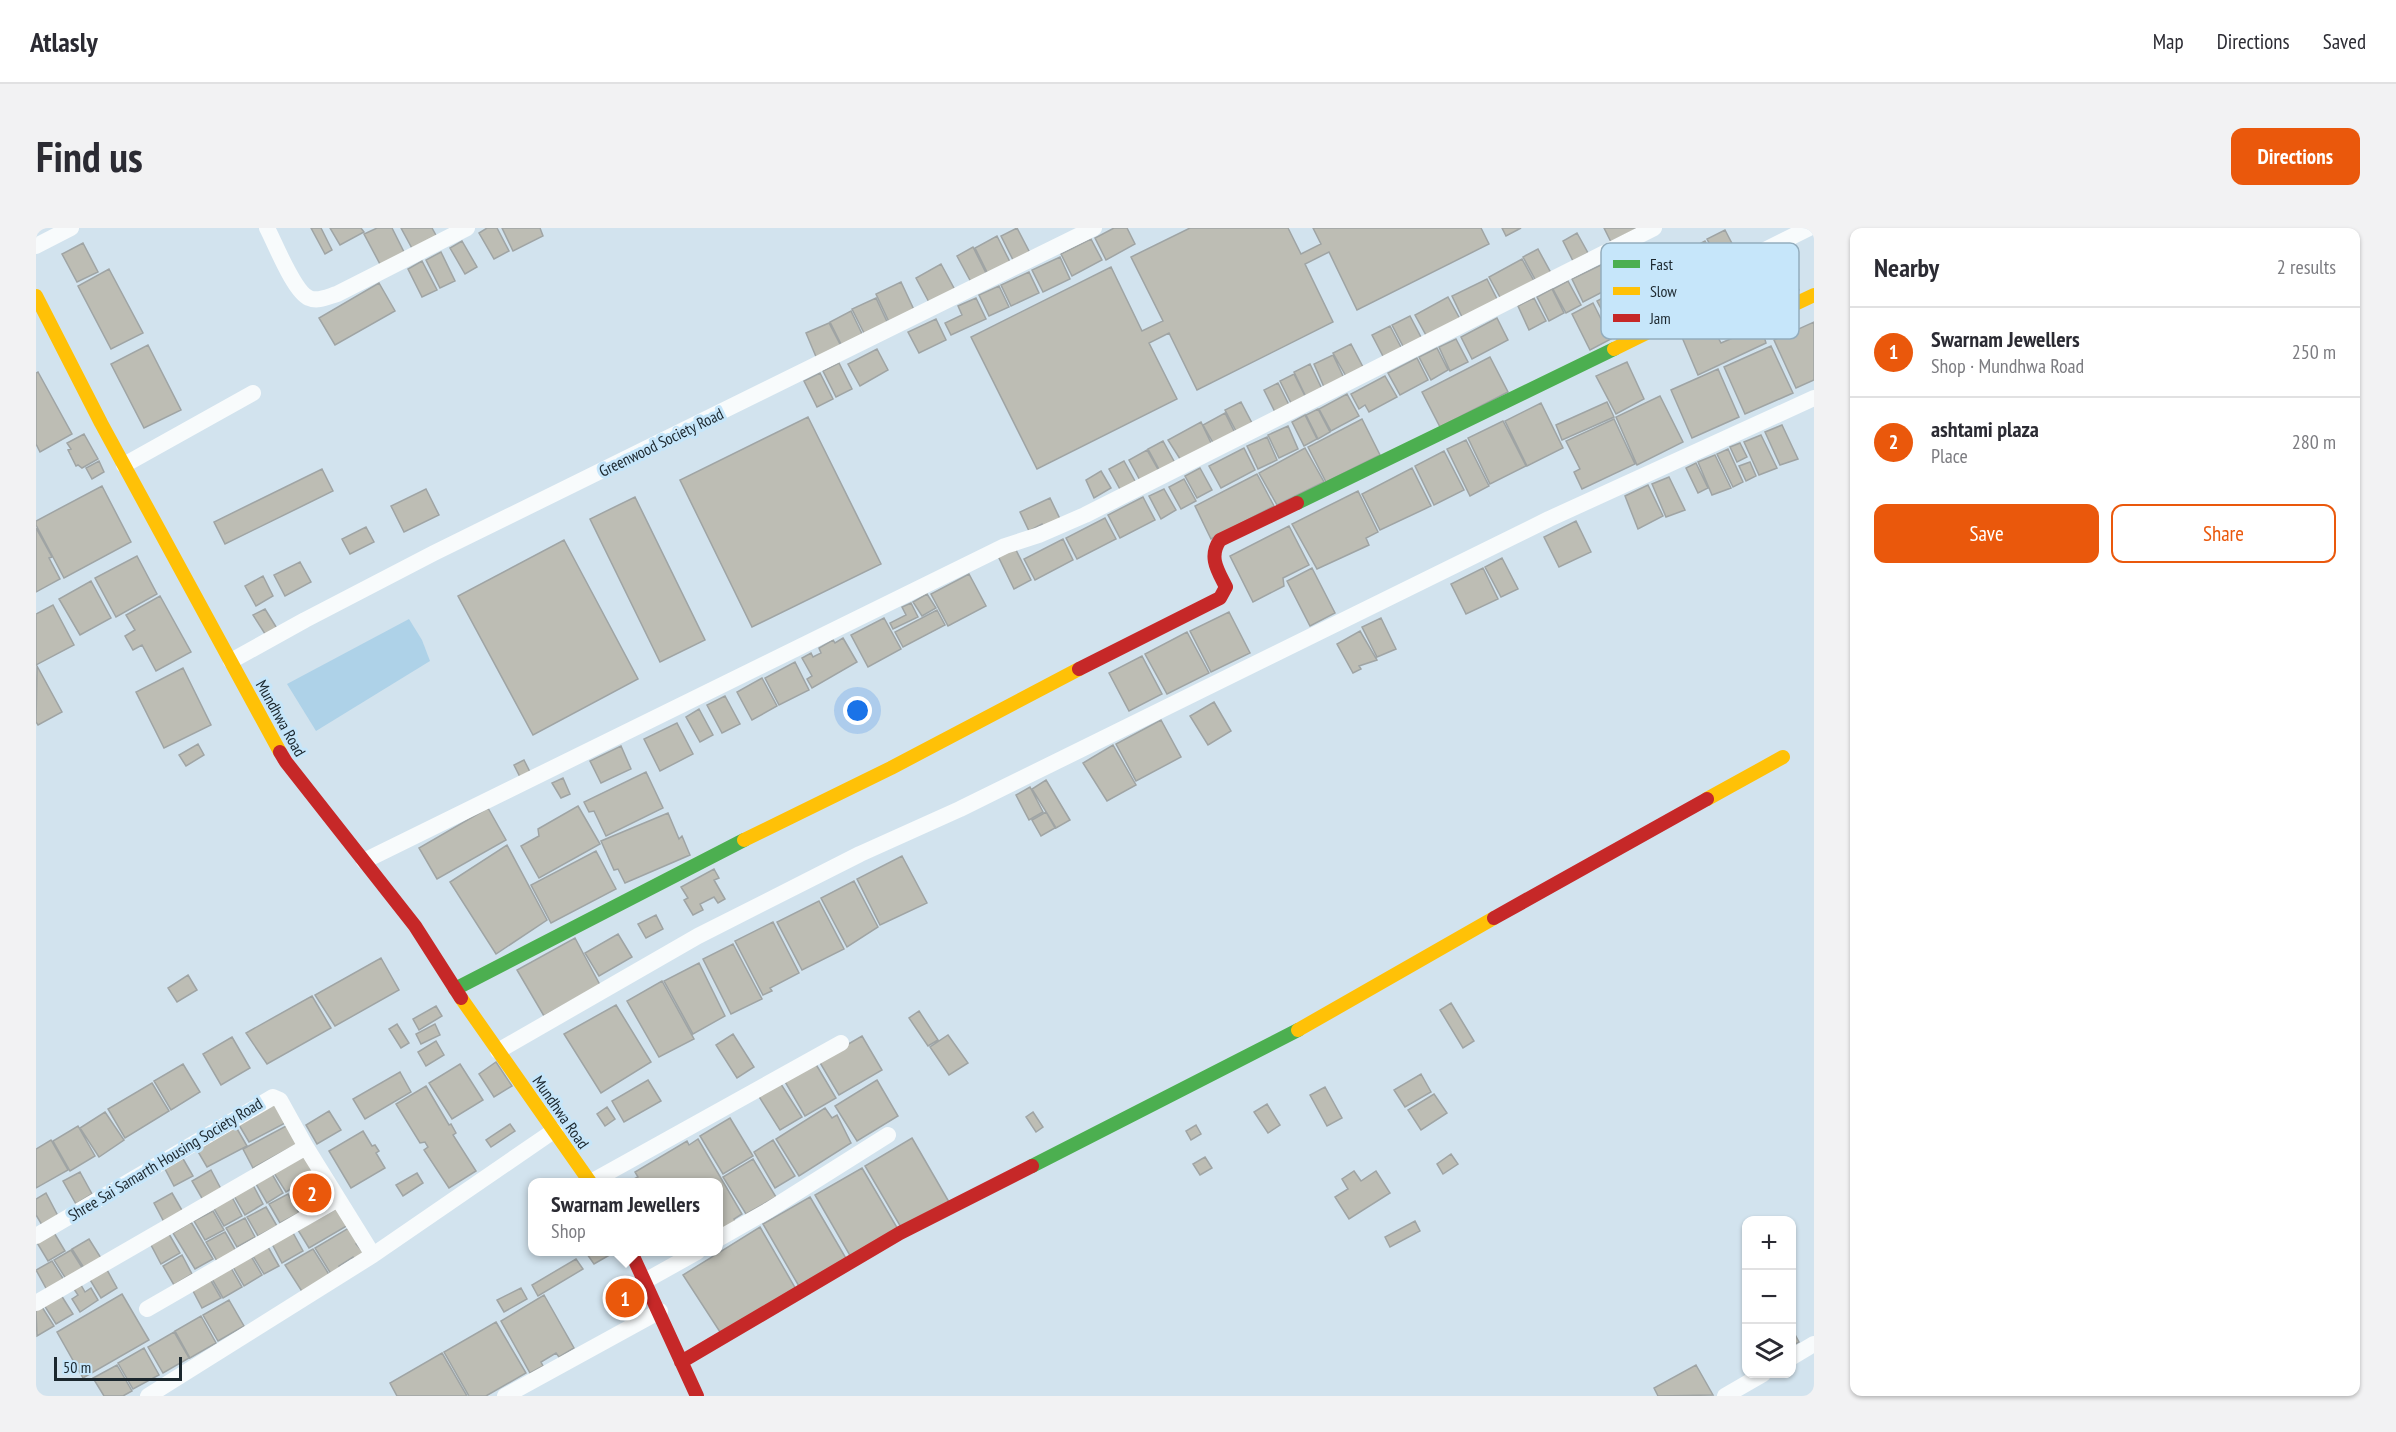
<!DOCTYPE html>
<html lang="en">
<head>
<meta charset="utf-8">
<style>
  :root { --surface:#fff; --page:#f2f2f3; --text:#2b2b33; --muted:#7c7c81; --line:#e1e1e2; --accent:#ea580c }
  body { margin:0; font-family:"PT Sans Narrow",sans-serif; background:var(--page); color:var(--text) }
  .controls { position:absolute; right:18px; bottom:18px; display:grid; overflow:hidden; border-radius:12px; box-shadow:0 2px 4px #0004 }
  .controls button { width:54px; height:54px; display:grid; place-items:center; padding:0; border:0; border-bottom:2px solid var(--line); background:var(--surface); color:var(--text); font:30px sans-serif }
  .scale { position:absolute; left:18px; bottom:15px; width:128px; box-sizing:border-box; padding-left:6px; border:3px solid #1b272e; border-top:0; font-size:16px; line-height:21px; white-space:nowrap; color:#1b272e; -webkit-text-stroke:4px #c6e6fa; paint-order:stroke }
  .you { position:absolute; left:822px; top:483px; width:21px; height:21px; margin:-15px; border:4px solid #fff; border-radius:50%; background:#1a73e8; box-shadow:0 0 0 9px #1a73e833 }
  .badge { display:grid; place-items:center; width:39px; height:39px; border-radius:50%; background:var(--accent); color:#fff; font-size:20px; font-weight:700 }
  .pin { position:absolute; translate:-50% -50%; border:3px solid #fff; box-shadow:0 2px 6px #0006 }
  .popup { position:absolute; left:492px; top:950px; width:195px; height:78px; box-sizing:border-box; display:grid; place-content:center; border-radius:12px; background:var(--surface); filter:drop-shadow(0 2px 4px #0005); font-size:20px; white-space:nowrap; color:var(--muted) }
  .popup b { font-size:22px; color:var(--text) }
  .popup::after { content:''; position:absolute; left:50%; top:100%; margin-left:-12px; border:12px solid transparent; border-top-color:var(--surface) }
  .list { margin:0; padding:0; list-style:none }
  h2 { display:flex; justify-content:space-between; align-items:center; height:78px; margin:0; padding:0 24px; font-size:26px }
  h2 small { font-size:20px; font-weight:400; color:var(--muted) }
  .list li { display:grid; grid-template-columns:39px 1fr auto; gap:18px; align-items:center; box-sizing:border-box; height:90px; padding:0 24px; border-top:2px solid var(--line) }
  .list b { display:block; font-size:22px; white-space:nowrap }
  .list p { margin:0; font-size:20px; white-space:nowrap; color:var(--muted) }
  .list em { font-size:20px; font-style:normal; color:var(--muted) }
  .actions { display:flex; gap:12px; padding:18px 24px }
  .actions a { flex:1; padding:14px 0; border:2px solid var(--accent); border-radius:12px; text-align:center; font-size:21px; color:var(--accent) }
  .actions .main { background:var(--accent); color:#fff }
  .icon { flex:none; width:33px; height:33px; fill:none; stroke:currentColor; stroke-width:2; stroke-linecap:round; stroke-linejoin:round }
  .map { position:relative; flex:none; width:1778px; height:1168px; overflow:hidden; border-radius:12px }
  header { display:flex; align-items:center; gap:36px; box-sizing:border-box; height:84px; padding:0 30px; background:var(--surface); border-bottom:2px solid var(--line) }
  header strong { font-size:28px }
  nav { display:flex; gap:33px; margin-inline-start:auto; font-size:21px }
  .intro { display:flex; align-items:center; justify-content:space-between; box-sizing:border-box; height:144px; padding:0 36px }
  h1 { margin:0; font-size:42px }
  .button { padding:15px 27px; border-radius:12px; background:var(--accent); color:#fff; font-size:21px; font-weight:700 }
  main { display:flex; gap:36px; padding:0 36px }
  aside { flex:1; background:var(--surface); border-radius:12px; box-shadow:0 2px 4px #0004 }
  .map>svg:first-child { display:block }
</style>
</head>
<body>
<header>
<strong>Atlasly</strong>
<nav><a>Map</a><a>Directions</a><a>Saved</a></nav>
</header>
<div class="intro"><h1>Find us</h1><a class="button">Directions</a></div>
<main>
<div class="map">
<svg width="1778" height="1168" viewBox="0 0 1778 1168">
  <rect width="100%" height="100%" fill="#d2e3ee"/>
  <!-- green -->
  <path fill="#aed2e8" d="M373 391 386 412 394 433 280 503 251 456Z"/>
  <!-- building -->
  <path fill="#bdbdb4" stroke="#9fa4a4" stroke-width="1.5" d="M275 0H285L296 22 289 26Z
    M294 0H325L328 4 304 17Z
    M341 0H356L369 26 345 38 328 6Z
    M365 0H396L402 11 378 24Z
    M451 0H461L473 23 458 31 443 5Z
    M466 0H504L507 8 477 23Z
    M981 0 994 25 978 34 965 8Z
    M1078 0H1091L1099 16 1070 32 1059 10Z
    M1154 0H1252L1265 26 1285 16 1277 0H1445L1453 16 1321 82 1293 24 1269 36 1297 94 1161 162 1133 105 1113 115 1141 171 1001 241 935 109 1075 39 1106 103 1127 93 1095 29Z
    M1466 0H1485L1470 8Z
    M1568 0H1603L1575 14Z
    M1689 2 1702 27 1685 37 1671 11Z
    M1541 5 1552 25 1537 33 1527 13Z
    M961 8 974 34 952 46 939 20Z
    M1055 11 1066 32 1036 48 1025 26Z
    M426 13 441 39 429 46 414 20Z
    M1669 13 1683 38 1666 48 1652 22Z
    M47 15 62 44 41 54 26 26Z
    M1606 17 1616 38 1602 46 1591 25Z
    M937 19 950 45 935 54 921 28Z
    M1502 21 1515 45 1500 53 1487 29Z
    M405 24 419 53 404 60 390 32Z
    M1650 25 1672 67 1627 90 1605 49Z
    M1746 28 1763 62 1699 94 1680 59Z
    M1024 29 1034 51 1007 64 996 42Z
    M1486 31 1498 53 1465 71 1453 49Z
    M386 33 401 62 386 69 372 41Z
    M1573 33 1584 55 1547 74 1536 51Z
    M905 36 919 62 894 76 880 50Z
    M73 41 107 105 75 121 42 58Z
    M993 44 1003 65 975 78 965 57Z
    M1451 51 1462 73 1427 91 1416 68Z
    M1601 51 1622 90 1581 111 1561 73Z
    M1532 53 1545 77 1530 85 1517 61Z
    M865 54 879 84 854 96 840 66Z
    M343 55 359 83 299 117 283 90Z
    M963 58 973 79 953 88 943 67Z
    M1516 61 1528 85 1513 93 1501 69Z
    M1412 69 1424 91 1391 109 1379 87Z
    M840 70 853 98 830 109 816 81Z
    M940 70 950 91 915 107 909 95 926 87 922 78Z
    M1498 70 1510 93 1493 102 1482 78Z
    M1557 75 1575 111 1554 122 1536 86Z
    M815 83 828 110 807 120 794 94Z
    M1374 88 1387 113 1369 122 1356 97Z
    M1461 90 1472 112 1436 131 1425 109Z
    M900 91 910 112 883 125 872 104Z
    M1674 94 1685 115 1725 98 1730 115 1662 147 1645 107Z
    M1778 94V152L1760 160 1738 112Z
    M793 95 806 120 781 131 770 105Z
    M1354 98 1367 123 1349 132 1336 107Z
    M1420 111 1432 134 1414 143 1403 119Z
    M1315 116 1328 141 1311 150 1297 125Z
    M112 117 145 182 108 200 75 136Z
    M1735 118 1757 165 1709 186 1688 139Z
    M1401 120 1412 142 1395 152 1383 129Z
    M841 121 852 142 824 158 812 136Z
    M1297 127 1308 150 1288 159 1278 136Z
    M1454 129 1472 164 1404 199 1386 164Z
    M1381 130 1392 152 1364 167 1352 145Z
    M1591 134 1608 171 1580 186 1560 148Z
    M803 135 816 161 800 169 787 143Z
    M1274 136 1286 161 1270 169 1258 144Z
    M1682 141 1703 189 1656 210 1635 162Z
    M2 144 36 206 4 224 0 216V145Z
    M784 145 797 171 781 179 768 153Z
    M1258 146 1270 170 1256 177 1244 153Z
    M1349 148 1361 169 1333 184 1329 177 1323 181 1315 166Z
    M1242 155 1254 179 1240 186 1228 162Z
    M1311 166 1323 188 1295 203 1283 181Z
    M1624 168 1647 214 1601 237 1580 189Z
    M1205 174 1217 197 1201 205 1189 182Z
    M1571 174 1578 189 1526 212 1520 197Z
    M1505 175 1527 220 1491 238 1469 193Z
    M1282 181 1294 204 1282 211 1270 187Z
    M1189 185 1200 207 1179 218 1167 197Z
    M1269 187 1281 211 1268 218 1256 194Z
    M772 189 845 336 716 399 644 252Z
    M1326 191 1344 227 1290 254 1272 219Z
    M1578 191 1599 236 1546 261 1538 244 1544 241 1530 213Z
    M1467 193 1490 238 1454 256 1432 210Z
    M1165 194 1176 217 1146 234 1132 212Z
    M1746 197 1762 231 1744 237 1729 204Z
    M1252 198 1262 221 1243 230 1232 207Z
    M48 206 62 231 46 240 42 237 40 238 32 222 35 221 31 215Z
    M1725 207 1741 240 1723 247 1708 214Z
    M1231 209 1241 232 1222 241 1211 218Z
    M1430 212 1453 258 1434 268 1411 221Z
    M1127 213 1139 235 1124 243 1112 221Z
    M1704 215 1711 229 1701 234 1694 219Z
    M1208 220 1219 242 1185 260 1173 238Z
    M1269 220 1288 254 1241 277 1223 245Z
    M1692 221 1707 254 1697 259 1681 226Z
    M1111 222 1124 245 1105 254 1093 232Z
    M1408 223 1428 262 1398 277 1379 238Z
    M1679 227 1695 260 1676 267 1662 234Z
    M63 233 68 244 56 251 50 240Z
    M1088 233 1100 255 1085 263 1073 241Z
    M1714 234 1720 248 1710 253 1703 238Z
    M1660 235 1672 260 1662 265 1650 240Z
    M1164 240 1176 262 1161 270 1149 248Z
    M1376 240 1395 278 1344 302 1326 266Z
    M286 241 297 263 189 316 178 294Z
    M1065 243 1075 260 1058 270 1050 252Z
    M1221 246 1238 278 1175 311 1159 278Z
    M1633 249 1649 282 1630 289 1616 256Z
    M1148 251 1160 273 1145 281 1133 259Z
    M1612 257 1627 288 1602 301 1589 268Z
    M66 258 95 314 28 350 0 297V293Z
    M390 261 403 287 368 304 355 278Z
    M1128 261 1140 282 1125 291 1113 268Z
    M1322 263 1342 304 1330 310 1333 317 1281 341 1256 296Z
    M599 269 669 412 624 434 554 291Z
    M1107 269 1119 292 1084 310 1072 287Z
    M1014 270 1025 293 1008 302 1006 296 993 303 984 284Z
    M1069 290 1080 311 1041 331 1030 310Z
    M1540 293 1555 324 1523 339 1508 309Z
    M1253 298 1273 337 1247 350 1248 358 1217 374 1194 328Z
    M330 299 338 314 314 326 306 311Z
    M0 300 16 329 13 330 24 351 0 364Z
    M1027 311 1037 332 999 352 988 331Z
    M528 312 602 451 497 507 422 368Z
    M979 320 995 352 978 361 962 328Z
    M101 328 121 366 80 389 59 350Z
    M1466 330 1482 361 1465 369 1449 339Z
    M264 334 275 354 249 368 238 347Z
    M1276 340 1299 385 1274 398 1251 353Z
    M1447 340 1462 371 1430 386 1415 356Z
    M933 346 950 378 912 398 895 366Z
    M227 348 237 368 220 378 209 358Z
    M55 353 75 390 44 407 23 371Z
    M891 366 900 380 886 388 877 374Z
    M124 368 155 424 120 443 106 417 97 422 89 408 99 402 90 387Z
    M875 375 882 389 857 401 854 395 870 387 866 379Z
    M17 377 38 417 0 437V386Z
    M229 381 242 402 231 409 217 387Z
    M901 382 909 397 867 419 859 404Z
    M1193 384 1214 425 1175 444 1154 403Z
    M848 390 865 421 832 439 815 407Z
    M1345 390 1360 421 1341 429 1326 399Z
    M1324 403 1341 432 1323 438 1325 441 1317 445 1301 416Z
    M1151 404 1173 445 1131 466 1109 426Z
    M807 410 821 434 776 460 771 451 776 448 766 430 775 425 777 429 785 425 783 420 797 412 799 415Z
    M1106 428 1126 466 1093 483 1073 445Z
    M759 434 773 462 743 477 729 450Z
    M1 438 26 484 2 497 0 494Z
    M147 440 175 497 128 520 100 464Z
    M726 450 741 478 716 492 701 464Z
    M689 468 704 496 686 505 671 477Z
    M1178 474 1195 503 1172 517 1154 488Z
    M663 481 677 507 664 514 650 489Z
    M1125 492 1145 529 1100 553 1080 516Z
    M641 495 657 526 624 543 608 511Z
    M162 516 168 527 150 538 143 527Z
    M1077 517 1100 557 1071 573 1047 535Z
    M585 518 595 541 565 555 554 533Z
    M488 532 494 544 484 549 478 537Z
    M610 544 627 580 570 608 558 583 553 584 548 574Z
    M527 550 534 566 525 570 516 555Z
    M1010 552 1034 592 1020 600 996 561Z
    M994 559 1007 584 993 592 980 567Z
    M542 578 564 616 503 650 485 618 503 608 502 601Z
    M452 580 470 612 401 651 383 620Z
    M1010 584 1019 600 1005 608 996 592Z
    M632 585 643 611 646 608 654 627 589 655 582 641 578 642 565 613Z
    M471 617 511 692 460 726 414 654Z
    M560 623 580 661 515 695 495 657Z
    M866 628 891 675 844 697 821 651Z
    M678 641 683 650 678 652 689 671 682 675 678 669 664 676 667 682 657 687 648 672 652 670 645 659Z
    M818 653 842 699 811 719 785 670Z
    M783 673 808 721 766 742 741 694Z
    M620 687 627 701 610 710 602 696Z
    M737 694 763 745 734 760 736 763 727 767 699 713Z
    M582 706 596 729 563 748 549 725Z
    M539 710 564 757 508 788 481 742Z
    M697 716 726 771 695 786 667 731Z
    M345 730 363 762 299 798 279 767Z
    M663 735 689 788 657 806 628 753Z
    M152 747 161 762 141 774 132 760Z
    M626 753 658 811 623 829 591 773Z
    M276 768 295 800 231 836 210 805Z
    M1415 775 1438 813 1427 820 1404 782Z
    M580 777 615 834 565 865 528 806Z
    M400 778 406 788 383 802 377 791Z
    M883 783 902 812 892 818 873 790Z
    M361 796 373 815 365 820 353 801Z
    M399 796 404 807 385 816 380 806Z
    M697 806 718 839 701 850 680 817Z
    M912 807 932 835 913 847 894 819Z
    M826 808 846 842 803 867 783 833Z
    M196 809 214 840 185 857 167 826Z
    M400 813 408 827 390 838 382 824Z
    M778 833 800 870 769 888 748 852Z
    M460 834 476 858 458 869 443 846Z
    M147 836 164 864 135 882 118 853Z
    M424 836 447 872 416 891 393 855Z
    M364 844 375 864 329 891 317 871Z
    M1385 846 1395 864 1369 879 1358 862Z
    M612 852 625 873 588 894 576 873Z
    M841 852 862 888 821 913 799 878Z
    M743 853 766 889 744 902 722 867Z
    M116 855 133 883 89 910 72 881Z
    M390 858 413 897 415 896 420 905 417 907 440 943 413 960 388 922 392 919 389 914 384 915 360 876Z
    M1289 859 1306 890 1291 898 1274 867Z
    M1398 866 1411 885 1385 902 1372 882Z
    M242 874 253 893 213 914 203 897Z
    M1231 876 1244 897 1232 905 1218 884Z
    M571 879 579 891 569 898 561 886Z
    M789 880 796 890 801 887 815 915 763 948 740 911Z
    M293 883 305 902 281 916 270 897Z
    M69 884 88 912 63 929 44 900Z
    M997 884 1007 899 1000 904 990 889Z
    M694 890 717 928 687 946 664 908Z
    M474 896 479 903 455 919 450 912Z
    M252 897 263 915 217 940 207 921Z
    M1160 897 1165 906 1155 912 1150 903Z
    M42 898 59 928 34 943 17 913Z
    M200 899 211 918 171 939 161 922Z
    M327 903 336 918 339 917 343 923 340 925 349 940 315 960 293 923Z
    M876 910 913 974 866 1001 829 938Z
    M662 911 706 986 698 991 701 996 682 1007V954L594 953 602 949 599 944 651 913 653 917Z
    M15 912 32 942 0 960V921Z
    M737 912 759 948 739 960 718 924Z
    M271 926 282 945 250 964 238 945Z
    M1415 926 1422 936 1407 946 1401 936Z
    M146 929 157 948 138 958 128 939Z
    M1169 929 1176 940 1164 947 1157 936Z
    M717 931 740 969 710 986 687 949Z
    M826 940 863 1003 816 1031 779 967Z
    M175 942 185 961 167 972 156 953Z
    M1318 943 1325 953 1340 943 1354 965 1313 991 1299 969 1312 961 1306 951Z
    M44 944 56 966 40 976 27 953Z
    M381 945 387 955 367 968 360 957Z
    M236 946 247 965 231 975 220 956Z
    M286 947 297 966 266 984 255 964Z
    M217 957 227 976 209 987 198 968Z
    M10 965 22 988 6 997 0 987V971Z
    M136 965 147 984 128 994 118 975Z
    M252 966 263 985 244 995 233 976Z
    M196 969 206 988 188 998 177 979Z
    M774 969 811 1032 764 1060 727 996Z
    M230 979 241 998 222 1008 211 989Z
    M303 979 314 996 273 1020 262 1002Z
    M177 983 188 1002 169 1012 158 993Z
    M209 990 219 1009 201 1019 190 1000Z
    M1379 993 1384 1003 1354 1019 1349 1009Z
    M155 994 177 1031 159 1041 137 1005Z
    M316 998 322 1015 320 1016 329 1026 319 1032 317 1029 303 1038 304 1041 295 1046 279 1020Z
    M724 999 761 1063 686 1107 647 1047Z
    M17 1003 29 1023 12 1033 0 1013Z
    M256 1003 267 1023 246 1035 235 1014Z
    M189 1004 200 1023 181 1033 170 1014Z
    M133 1006 144 1025 125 1036 115 1017Z
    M53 1011 65 1030 48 1040 36 1021Z
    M232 1019 243 1038 228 1046 217 1028Z
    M277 1021 294 1048 267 1065 249 1037Z
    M35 1022 47 1041 30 1051 18 1032Z
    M555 1024H576L577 1025 558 1036 551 1026Z
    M146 1027 156 1046 138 1057 127 1038Z
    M215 1028 226 1047 208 1058 197 1039Z
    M540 1031 547 1041 502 1068 496 1057Z
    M16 1033 28 1052 11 1062 0 1042Z
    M70 1040 81 1060 65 1070 53 1050Z
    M195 1040 206 1059 187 1070 176 1051Z
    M174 1051 185 1070 166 1080 156 1061Z
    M45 1057 49 1064 55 1060 62 1072 44 1084 36 1071 42 1067 38 1061Z
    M485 1060 491 1071 468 1084 461 1072Z
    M86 1066 113 1112 47 1150 21 1104Z
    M25 1067 37 1086 20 1096 8 1077Z
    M508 1067 538 1120 523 1129 520 1125 505 1134 507 1138 494 1145 465 1093Z
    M193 1072 208 1098 182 1113 167 1087Z
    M6 1079 18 1098 1 1108 0 1083Z
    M165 1088 180 1115 154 1130 139 1103Z
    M460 1094 490 1145 450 1168H433L408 1124Z
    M1756 1101 1763 1114 1756 1118Z
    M138 1104 153 1130 127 1145 112 1119Z
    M108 1120 123 1147 97 1161 82 1135Z
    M406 1125 431 1168H361L354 1155Z
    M81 1137 96 1163 87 1168H68L57 1150Z
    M1660 1137 1677 1167 1622 1168 1618 1160Z"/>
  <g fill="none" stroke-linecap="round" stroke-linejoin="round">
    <!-- street -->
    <path stroke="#f8fbfc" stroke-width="16" d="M231 0C239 15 258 64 273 70 282 74 291 69 301 66L431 0
      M0 18 35 0
      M1695 97 1676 59 1678 51 1685 44 1773 0
      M88 237 217 165
      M195 433 269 392 398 325 1058 0
      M328 633 969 318 1003 307 1049 287 1618 0
      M462 823 662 708 824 626 924 581 1513 291 1778 170
      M555 954 805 815
      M0 1008 237 869 244 872 270 919 337 1027
      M682 1011 733 982 852 907
      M609 1053 661 1024
      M0 1075 270 919
      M111 1081 302 971
      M1756 1129 1778 1116
      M112 1168 337 1027 519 902
      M469 1168 624 1083
      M1689 1168 1727 1146"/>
    <!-- fast -->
    <path stroke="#4caf50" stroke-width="14" d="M1261 275 1578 121
      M419 761 708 612
      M996 938 1262 802"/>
    <!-- slow -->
    <path stroke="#ffc107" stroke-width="14" d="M0 68 65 195 244 524
      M1578 121 1645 88 1658 89 1688 97 1706 96 1738 86 1778 67
      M1671 571 1747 529
      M708 612 855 540 1043 441
      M425 770 554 954
      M1262 802 1458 690"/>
    <!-- jam -->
    <path stroke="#c62828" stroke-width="14" d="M1043 441 1184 370 1190 359C1182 343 1172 329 1184 312L1261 275
      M244 524 250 534 379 698 425 770
      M1458 690 1671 571
      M595 1024 661 1168
      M645 1134 864 1005 996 938"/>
  </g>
  <g text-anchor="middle" stroke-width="6" stroke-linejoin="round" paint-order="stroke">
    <!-- street labels -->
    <g font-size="16" fill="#1b272e" stroke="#c6e6fa">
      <text transform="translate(625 214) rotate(-26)" y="6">Greenwood Society Road</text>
      <text transform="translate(245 490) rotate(61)" y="6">Mundhwa Road</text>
      <text transform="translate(525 884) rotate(55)" y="6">Mundhwa Road</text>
      <text transform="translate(129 931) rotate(-31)" y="6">Shree Sai Samarth Housing Society Road</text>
    </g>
  </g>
  <!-- legend -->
  <rect x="1565" y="15" width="198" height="96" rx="9" fill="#c6e6fa" stroke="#93adbd" stroke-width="1.5"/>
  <rect x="1577" y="32" width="27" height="8" fill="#4caf50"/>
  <rect x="1577" y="59" width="27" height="8" fill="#ffc107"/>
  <rect x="1577" y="86" width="27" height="8" fill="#c62828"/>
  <g font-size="16" fill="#1b272e">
    <text x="1614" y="42">Fast</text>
    <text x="1614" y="69">Slow</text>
    <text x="1614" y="96">Jam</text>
  </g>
</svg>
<div class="controls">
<button>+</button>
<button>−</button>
<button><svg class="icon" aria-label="layers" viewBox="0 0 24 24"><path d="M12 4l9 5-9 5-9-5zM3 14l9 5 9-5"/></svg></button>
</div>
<div class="scale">50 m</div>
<div class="you"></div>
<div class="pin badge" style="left:589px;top:1070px">1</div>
<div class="popup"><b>Swarnam Jewellers</b>Shop</div>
<div class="pin badge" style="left:276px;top:965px">2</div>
</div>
<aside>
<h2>Nearby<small>2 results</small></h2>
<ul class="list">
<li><span class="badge">1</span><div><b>Swarnam Jewellers</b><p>Shop · Mundhwa Road</p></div><em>250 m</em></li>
<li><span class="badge">2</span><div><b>ashtami plaza</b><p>Place</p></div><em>280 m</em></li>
</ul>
<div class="actions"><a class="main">Save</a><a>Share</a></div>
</aside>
</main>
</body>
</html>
